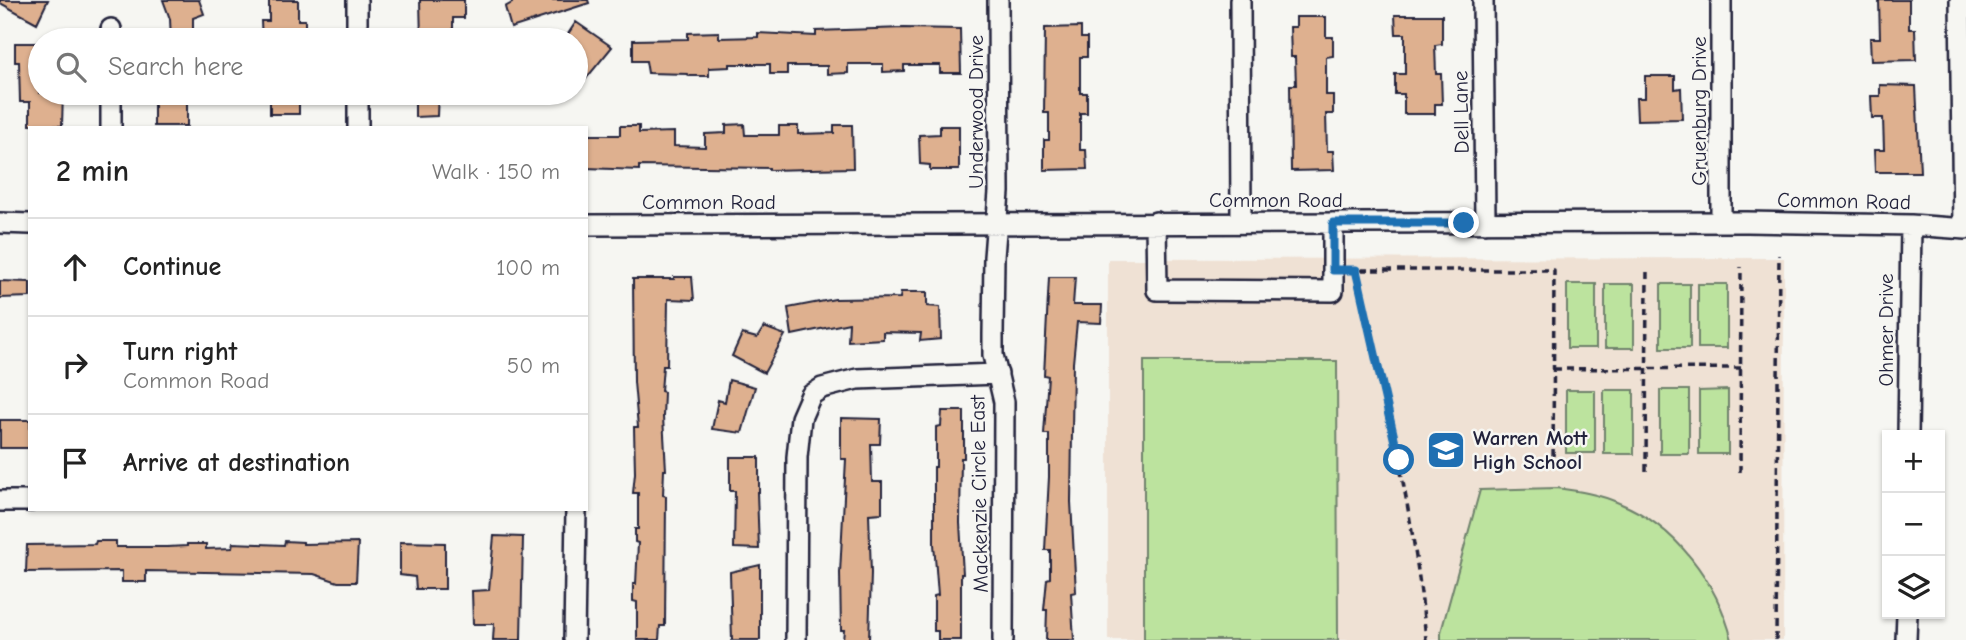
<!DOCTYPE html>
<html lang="en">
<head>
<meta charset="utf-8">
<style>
  :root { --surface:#fff; --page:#f2f2f2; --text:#222; --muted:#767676; --line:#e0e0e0 }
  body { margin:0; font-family:"Comic Neue",sans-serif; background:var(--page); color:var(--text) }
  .controls { position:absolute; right:21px; bottom:21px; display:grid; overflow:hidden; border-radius:0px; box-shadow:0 2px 5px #0004 }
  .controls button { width:63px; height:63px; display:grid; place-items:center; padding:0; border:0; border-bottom:2px solid var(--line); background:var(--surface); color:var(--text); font:35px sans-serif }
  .stop { position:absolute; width:21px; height:21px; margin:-16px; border:5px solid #1f6fb2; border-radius:50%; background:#fff }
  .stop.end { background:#1f6fb2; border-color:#fff; box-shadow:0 2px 7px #0008 }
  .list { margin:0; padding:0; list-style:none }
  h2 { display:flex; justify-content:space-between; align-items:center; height:91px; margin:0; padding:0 28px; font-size:30px }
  h2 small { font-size:23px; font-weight:400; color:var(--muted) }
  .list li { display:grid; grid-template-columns:46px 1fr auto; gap:21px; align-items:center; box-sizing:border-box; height:98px; padding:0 28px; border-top:2px solid var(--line) }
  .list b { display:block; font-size:26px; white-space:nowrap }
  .list p { margin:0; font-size:23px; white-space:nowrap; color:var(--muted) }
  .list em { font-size:23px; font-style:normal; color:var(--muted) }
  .icon { flex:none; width:38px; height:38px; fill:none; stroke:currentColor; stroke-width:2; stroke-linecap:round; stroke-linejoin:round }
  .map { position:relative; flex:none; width:1966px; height:640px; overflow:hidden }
  .search { position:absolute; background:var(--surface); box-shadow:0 2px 5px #0004; left:28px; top:28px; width:560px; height:77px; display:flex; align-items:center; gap:18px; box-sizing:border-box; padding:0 24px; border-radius:38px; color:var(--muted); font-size:26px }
  .panel { position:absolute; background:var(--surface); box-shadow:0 2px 5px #0004; left:28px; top:126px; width:560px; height:385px; border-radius:0px }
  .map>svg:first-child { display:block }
</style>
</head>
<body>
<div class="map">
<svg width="1966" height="640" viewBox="0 0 1966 640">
  <rect width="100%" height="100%" fill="#f6f6f2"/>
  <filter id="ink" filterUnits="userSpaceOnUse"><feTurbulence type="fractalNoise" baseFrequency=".0143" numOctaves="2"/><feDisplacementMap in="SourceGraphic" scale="14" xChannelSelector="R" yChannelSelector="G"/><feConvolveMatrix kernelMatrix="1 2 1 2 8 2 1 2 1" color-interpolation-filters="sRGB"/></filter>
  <g filter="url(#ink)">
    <!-- built -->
    <path fill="#efe1d4" d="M1784 258 1783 640H1108V259Z"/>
    <!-- green -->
    <path fill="#bce39e" stroke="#6f826c" stroke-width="2" d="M1567 284H1596V348H1567Z
      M1605 284H1634V348H1605Z
      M1661 284H1690V348H1661Z
      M1698 284H1727V348H1698Z
      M1144 361H1337L1338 640H1144Z
      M1566 390H1595V453H1566Z
      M1604 390H1634V454H1604Z
      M1660 390H1689V454H1660Z
      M1728 390V454H1699V391Z
      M1557 488C1578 491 1599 494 1619 503 1676 526 1717 582 1732 640H1441V632L1480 490Z"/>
    <!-- building -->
    <path fill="#deb08f" stroke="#22223b" stroke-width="2" d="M0 0H48L37 23 0 3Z
      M163 0H199L204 14 193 18V40H171L170 19Z
      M269 0H298V20H305V40H262L261 21H269Z
      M420 0H464V18H453V40H421Z
      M511 0H588L589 3 511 28 505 7 512 3Z
      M1879 0H1909V29H1915L1916 60 1871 61 1870 38H1880Z
      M1395 15H1442V44L1435 45 1436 74H1441L1442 104H1435V114H1404V94H1395V74H1405V34H1396Z
      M1296 17H1326V37H1333V56L1326 57V95H1333V114H1326L1327 151H1333L1334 170 1291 171 1290 85H1296L1295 57H1291L1290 27H1296Z
      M576 22 612 47 585 80 576 74V40H564Z
      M1081 27V38H1087V57H1080V93H1087V113H1080V150H1086L1087 169 1044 170V140H1049V113H1044L1045 28Z
      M904 28 960 29 961 73H940V65H904V71L883 72V64H848V73L827 74V66H787V74H770V64H730V67L709 68V76H689L688 74 648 73 646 61H633V40L688 39V33L719 32V38L758 37V33L816 36V31Z
      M15 43H40V93H63L62 126 30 125V102H20L19 62H15Z
      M1645 76H1675V89L1681 88 1682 119 1637 120 1636 98H1645Z
      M1880 85 1916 86 1920 172H1875L1874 150H1884L1883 118H1872L1871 96H1880Z
      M161 93H187V126H154V98H160Z
      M270 93H299V114H270Z
      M423 93H438L437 116 415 117V95Z
      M744 124 745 135H779V126H798V134L834 133V125H852L853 168 769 170V168L639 166V170L586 168V135H620V126H639V133L674 132V146L705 147V134L726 133V125Z
      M940 126H959V170H930V165L920 164 919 135 940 134Z
      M674 277H692L694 300 668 299 667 366H663L661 391 664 392 663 417 666 470H664L663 495 666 496 665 626H660L659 640H637V602L633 601V584H636L638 543 635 542V529H638V493H633L635 473 634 427H638L634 382 633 279H674Z
      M1049 277H1075L1073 305H1102L1101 323 1077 322 1073 363 1071 502 1076 592 1071 593 1074 640H1046L1047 610H1044L1047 579 1050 578V550H1045L1049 477V434H1044L1048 376 1044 375Z
      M0 281 30 282V297L0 298Z
      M901 292H927V306L940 307 941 339 920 341 921 333 883 332V339L848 341 849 323 792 335 788 308 835 299 900 298Z
      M764 327 785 335 764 373 732 356 742 334 757 338Z
      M729 380 755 387 742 433 712 429 718 400 725 402Z
      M942 411H964V458H961L960 523 963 574H961V640H938V631H934V596L938 595 934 544V467H936V427L941 426Z
      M841 418 881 419 880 444H871L872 482H882V513L869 514 871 573 869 640H843L844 630H841L840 573 846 459H841Z
      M0 420H30V448H0Z
      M730 457H759V492H757L759 549 734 548 735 491H730Z
      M494 536 523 537 521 640H493L494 624H473L472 591 489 590Z
      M96 541H116V547H167L187 546V544H206V549L232 548 233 543 284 545 285 541 303 542V544L358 543 356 582H338L314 574 146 571V582H122V571L26 572 27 545 95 544Z
      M400 542 445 543V589H416L415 577 400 575Z
      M760 565V640H732L730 572Z"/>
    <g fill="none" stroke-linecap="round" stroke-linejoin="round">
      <!-- minor casing -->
      <g stroke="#22223b" stroke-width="24">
        <path id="minor" d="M357 0V40
          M998 0 999 192 994 257 993 334V355L1004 402 1003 640
          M1240 0 1241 223
          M1483 0 1485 223
          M1721 0V222
          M1960 0 1963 228
          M111 40V29
          M358 93V128
          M111 128V93
          M1156 222 1157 290 1333 291V223
          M0 223 30 224
          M586 225 1747 222 1911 225 1966 229
          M1908 435 1911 225
          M0 501H30
          M574 640 576 509
          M796 640 797 457 801 418 811 395 822 388 857 379 998 374
          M1906 640 1907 614"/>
      </g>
      <!-- path -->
      <path stroke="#22223b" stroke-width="3.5" stroke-dasharray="7 5" stroke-linecap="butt" d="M1349 270H1554L1553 471
        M1356 270C1384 392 1415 515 1426 640
        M1554 369 1741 368
        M1646 471 1647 267
        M1740 472 1741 267
        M1776 640 1779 255"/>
      <!-- minor -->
      <use href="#minor" stroke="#f6f6f2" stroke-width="19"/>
    </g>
  </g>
  <g fill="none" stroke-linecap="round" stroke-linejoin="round" filter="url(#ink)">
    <!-- route -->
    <path stroke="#1f6fb2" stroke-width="9" d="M1399 460 1356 270H1333V223H1464"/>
  </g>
  <!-- icons -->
  <defs>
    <g id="school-square" transform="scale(2.0125)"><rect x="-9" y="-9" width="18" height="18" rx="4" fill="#1f6fb2" stroke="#f6f6f2"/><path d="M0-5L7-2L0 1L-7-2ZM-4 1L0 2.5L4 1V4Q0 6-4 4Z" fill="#fff"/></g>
  </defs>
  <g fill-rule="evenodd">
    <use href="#school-square" x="1446" y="450"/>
  </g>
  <g text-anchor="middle" stroke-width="5" stroke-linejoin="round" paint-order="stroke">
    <!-- street labels -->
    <g font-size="21" fill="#22223b" stroke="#f6f6f2">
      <text transform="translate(1699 111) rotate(-90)" y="7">Gruenburg Drive</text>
      <text transform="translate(976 112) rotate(-90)" y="7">Underwood Drive</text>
      <text transform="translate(1461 112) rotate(-91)" y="7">Dell Lane</text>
      <text x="1276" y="207">Common Road</text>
      <text transform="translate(1844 201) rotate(1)" y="7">Common Road</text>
      <text x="709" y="209">Common Road</text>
      <text transform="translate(1886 330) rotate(-90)" y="7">Ohmer Drive</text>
      <text transform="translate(979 494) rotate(-91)" y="7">Mackenzie Circle East</text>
    </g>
    <!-- poi labels -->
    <g font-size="21" font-weight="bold" fill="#22223b" stroke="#f6f6f2" text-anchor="start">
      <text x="1473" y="445">Warren Mott<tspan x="1473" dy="24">High School</tspan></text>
    </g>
  </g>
</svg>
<div class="controls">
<button>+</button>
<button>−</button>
<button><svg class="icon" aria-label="layers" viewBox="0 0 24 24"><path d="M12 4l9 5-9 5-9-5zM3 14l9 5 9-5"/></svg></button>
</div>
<div class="stop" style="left:1399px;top:460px"></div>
<div class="stop end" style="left:1464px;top:223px"></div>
<div class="search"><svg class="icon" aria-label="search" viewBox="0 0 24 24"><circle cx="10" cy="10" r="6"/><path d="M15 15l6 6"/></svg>Search here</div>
<section class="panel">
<h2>2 min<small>Walk · 150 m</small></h2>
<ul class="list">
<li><svg class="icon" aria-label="ahead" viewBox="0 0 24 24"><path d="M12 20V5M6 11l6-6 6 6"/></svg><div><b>Continue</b></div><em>100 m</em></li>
<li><svg class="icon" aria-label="right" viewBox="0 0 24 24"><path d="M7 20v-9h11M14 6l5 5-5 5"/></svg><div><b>Turn right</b><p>Common Road</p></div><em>50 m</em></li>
<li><svg class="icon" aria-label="arrive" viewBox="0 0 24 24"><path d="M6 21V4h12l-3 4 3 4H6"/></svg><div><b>Arrive at destination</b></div></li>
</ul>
</section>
</div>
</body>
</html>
